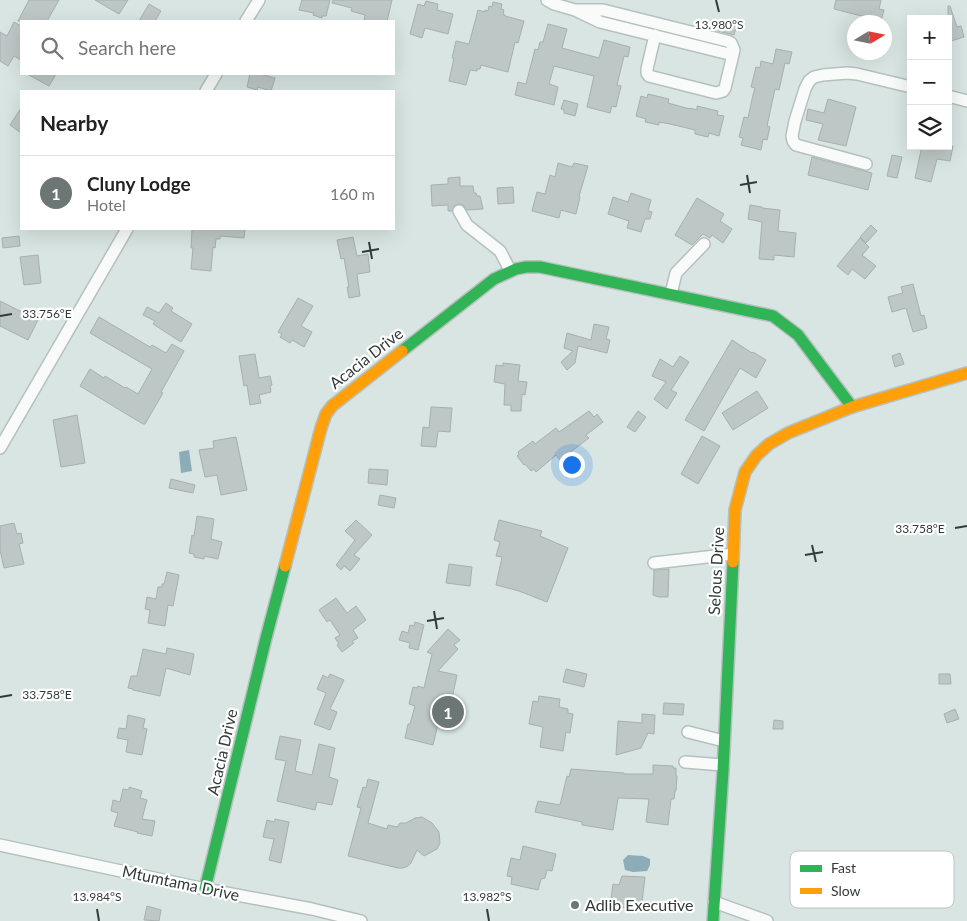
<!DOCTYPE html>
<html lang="en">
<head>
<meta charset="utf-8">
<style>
  :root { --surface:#fff; --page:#f6f6f6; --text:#222; --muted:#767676; --line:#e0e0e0; --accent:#6c7674 }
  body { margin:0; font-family:Lato,sans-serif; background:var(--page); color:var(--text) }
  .controls { position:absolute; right:15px; top:15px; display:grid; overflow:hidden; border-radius:0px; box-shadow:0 5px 20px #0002 }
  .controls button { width:45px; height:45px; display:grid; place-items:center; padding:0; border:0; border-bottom:1px solid var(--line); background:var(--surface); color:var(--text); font:25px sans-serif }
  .compass { position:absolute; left:847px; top:15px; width:45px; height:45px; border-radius:50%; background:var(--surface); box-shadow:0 5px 20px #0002; rotate:80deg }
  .you { position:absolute; left:571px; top:464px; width:18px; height:18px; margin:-12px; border:4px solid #fff; border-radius:50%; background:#1a73e8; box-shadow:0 0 0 8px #1a73e833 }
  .badge { display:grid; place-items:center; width:32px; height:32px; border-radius:50%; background:var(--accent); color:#fff; font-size:16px; font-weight:700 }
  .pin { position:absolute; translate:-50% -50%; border:2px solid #fff; box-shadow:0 1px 5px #0006 }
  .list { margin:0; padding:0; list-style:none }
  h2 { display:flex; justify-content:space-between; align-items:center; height:65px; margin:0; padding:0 20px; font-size:21px }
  h2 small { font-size:16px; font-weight:400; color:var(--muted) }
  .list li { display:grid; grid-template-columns:32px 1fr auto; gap:15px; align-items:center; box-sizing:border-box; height:75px; padding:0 20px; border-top:1px solid var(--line) }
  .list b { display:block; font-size:19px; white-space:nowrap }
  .list p { margin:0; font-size:16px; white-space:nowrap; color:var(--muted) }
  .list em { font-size:16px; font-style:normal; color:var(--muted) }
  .icon { flex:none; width:28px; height:28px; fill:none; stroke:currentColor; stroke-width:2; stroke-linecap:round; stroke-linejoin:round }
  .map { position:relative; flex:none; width:967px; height:921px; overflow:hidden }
  .search { position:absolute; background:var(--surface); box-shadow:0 5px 20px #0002; left:20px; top:20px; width:375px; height:55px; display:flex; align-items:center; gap:12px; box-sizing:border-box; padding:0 18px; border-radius:0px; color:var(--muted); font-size:19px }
  .panel { position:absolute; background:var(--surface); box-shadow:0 5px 20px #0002; left:20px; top:90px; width:375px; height:140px; border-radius:0px }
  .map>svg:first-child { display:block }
</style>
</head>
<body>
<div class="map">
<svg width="967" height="921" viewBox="0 0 967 921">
  <rect width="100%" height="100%" fill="#d8e5e2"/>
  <!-- water -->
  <path fill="#8cadb7" d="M189 450 192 471 181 473 179 452Z
    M628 855 643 856 650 859V865L647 871 633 872 625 870 623 860Z"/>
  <!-- building -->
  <path fill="#bdc7c6" stroke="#a5b0af" d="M29 0H59L47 21H18Z
    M95 0H128L119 14Z
    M302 0H330L326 16H322V18L313 15 314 13 299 10Z
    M333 0H392L387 21H364L365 15 351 11 352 8 332 3Z
    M836 0H881L879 9 884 10 881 21 834 9Z
    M426 1 438 4 437 10 453 14 448 34 425 28 422 38 410 34 418 4 424 6Z
    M493 2 502 4 501 9 504 10 503 14 505 15V16L524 21 518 43 515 42 508 72 481 65 480 69H477V71L470 70 466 85 449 81 454 58H452L456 41 469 44 478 10 485 12V10L488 11 489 6 492 7Z
    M149 4 161 11 155 21H139Z
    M948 6H950L957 27 961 26 964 37 948 42Z
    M721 20 737 24 734 35 718 31Z
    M14 22 21 26V60L14 56 8 66 0 61V32L7 36Z
    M548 24 567 29 562 48 599 58 604 40 630 47 628 57 624 56 617 85 621 86 616 107 612 106 610 113 587 107 594 76 554 66 549 84 558 87 554 105 515 95 518 82 526 84 535 49 538 50 540 42H543Z
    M776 49 792 52 789 64 785 63 779 90 775 89 767 126 770 127 767 140 763 139 761 150 741 145 743 138 739 137 744 117 748 118 753 95 755 88 751 87 756 67 760 68 761 61 773 64Z
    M27 74H56L49 86Z
    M250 74H260L275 78 271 91 258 87 257 90 247 87Z
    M648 94 669 99 668 103 690 109V108L697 110V106L718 111 717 115 724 116 719 136 709 133 708 137 695 134V130L670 124 659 122V125L645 122 646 119 636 116 641 96 647 98Z
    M828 99 856 107 846 146 818 140 823 124 806 120 808 109 824 113Z
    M564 100 578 104 575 116 564 113V110L561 109Z
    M21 108V133L10 125Z
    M922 146H953L950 161 937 159 931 182 915 178Z
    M892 155 902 157 897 178 887 176Z
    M812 157 872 173 868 190 808 175Z
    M558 163 572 167 574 163 588 166 579 196 580 197 576 214 561 210 559 218 532 211 537 192 545 194 550 175 555 177Z
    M460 177V186H473L474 193H476L477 196H480L483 209 467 210 463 205 460 204 455 205 452 211H448V205L432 206 431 185 448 184V178Z
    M513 187 514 203 498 204 497 188Z
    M631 193 651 200 648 211 652 212 650 219H645L641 232 627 228 629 221 608 214 613 197 628 202Z
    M697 198 724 214 720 221 732 229 723 243 712 235 710 238 703 234 692 245 675 235Z
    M750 205 762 207V208L780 210 778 231 796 233 794 257 774 255V260L759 259 762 222 748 219Z
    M871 225 877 231 866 243 860 237Z
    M192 229H245L244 238 220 236V239H216L215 248 213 247 211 271 191 269 193 248H191Z
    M19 236 20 246 3 248 2 238Z
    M353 237 357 256 368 254 370 272 357 274 360 296 349 298 347 287H349L344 258 341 259 337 240Z
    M860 238 869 247 862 255 876 266 865 279 852 269 848 275 837 266Z
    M38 255 41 283 24 285 20 257Z
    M913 284 921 316 924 315 927 328 913 332 906 308 892 312 888 297 903 293 901 287Z
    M298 298 313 306 301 326 312 332 304 347 292 340 290 343 280 337 282 334 278 332Z
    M0 301 38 320 28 340 0 326Z
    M166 303 173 308 171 311 192 324 181 342 153 324 155 321 143 315 147 307 159 313Z
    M99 317 150 347 152 345 166 353 172 344 184 351 161 392 163 393 145 424H143L80 386 90 369 104 378 105 376 125 388 126 387 138 394 152 369 90 333Z
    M594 324 609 327 606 339 610 340 607 353 578 346 575 363 567 370 561 362 573 351 564 348 567 333 591 340Z
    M732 340 752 353 753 352 766 360 756 378 740 368 704 431 685 420Z
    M900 353 904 364 895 367 892 356Z
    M255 354 259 378 270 376 272 385 270 386 271 392 259 395 261 403 250 405 247 385 244 386 239 356Z
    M680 356 689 362 671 390 677 393 667 409 654 399 666 382 652 376 660 359 673 367Z
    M503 363 520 365 518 381 527 382 525 395 522 394 521 411H511V405H504L505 384 494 382 496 365 503 366Z
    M757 391 768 408 733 430 722 413Z
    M431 407 452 408 450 432 438 431 436 447 421 446 423 427 429 428Z
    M589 411 594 417 597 414 603 422 586 435 589 438 560 460 556 455 536 472 534 469 531 471 525 464 524 465 517 456 519 454 518 452 533 441 535 444 556 428 559 432Z
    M638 411 646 417 635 432 627 427Z
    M77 415 85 463 61 467 53 420Z
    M702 436 720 446 698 484 681 474Z
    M236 437 247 490 221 495 217 475 205 477 199 450 214 448 213 441Z
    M369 469 388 470 387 485 368 483Z
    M171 479 195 485 193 493 169 488Z
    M380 495 396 498 394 508 378 505Z
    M197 516 214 519 211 539 222 542 218 559 204 556V559L194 557V554L189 553 192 535 194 536Z
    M356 520 372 535 354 555 360 559 350 571 344 566 341 570 336 565 355 540 345 531Z
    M499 520 542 531 540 536 568 548 547 602 519 591 496 585 502 557 496 556 500 542 494 540Z
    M14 523 17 534 21 533 23 543 19 544 24 564 4 568 0 550V526Z
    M449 564 472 567 470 586 446 583Z
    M669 569 668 597H659L653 595 654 570Z
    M167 572 179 575 173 606 168 605 165 626 148 623 150 610 145 609 147 597 156 599 158 587H162V584H164Z
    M336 598 347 613 356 606 366 620 353 630 358 638 352 641 354 643 342 652 337 645 339 644 335 638 340 635 330 620 327 622 319 610Z
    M415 622 424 625 418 650 409 648 410 643 399 640 402 631 408 633 410 625 414 626Z
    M448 629 460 640 454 645 458 649 438 671 457 675 446 726 438 724 433 745 405 738 408 724H410L415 706 409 704 413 687 417 688 418 686 424 688 432 654 427 652Z
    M167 648 194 654 190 675 166 668 160 696 133 690V689L128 688 131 676H137L143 649 166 654Z
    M566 669 587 674 584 687 563 682Z
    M330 674 344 680 330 709 337 712 330 730 314 724 326 693 317 689 323 675 328 678Z
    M939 674H950L951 684H939Z
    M539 696 560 699 559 707 568 709V713L573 714 570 733 566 732 563 751 540 747 543 727 529 724 533 701 538 702Z
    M664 703 684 704 683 715 663 714Z
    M955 709 959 719 947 723 944 714Z
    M642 714 655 715 654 734 648 733 641 748 616 755 618 721 642 723Z
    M128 715 145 719 143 728 147 729 142 755 126 752 128 740 117 738 119 728 126 729Z
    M774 720 783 721V729H773Z
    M280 736 301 740 295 771 312 775 319 744 335 748 329 777 338 780 332 805 317 802 315 810 277 801 286 761 275 759Z
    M653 765 673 766V768H676V776H677L676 791H675L674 799H671L668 825 646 822 649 799 618 798 613 830 582 825V822L535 812 538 801 560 805 567 776 569 777 571 769 624 773V774H653Z
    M368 779 379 782 368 823 387 829 388 825 397 827 400 823H406L415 818 422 817 432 823 439 832 440 843 437 849 424 856 417 850 411 863 408 866 403 868H398L348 856 361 808 357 807 363 787 366 788Z
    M129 787 142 791 140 798 147 800 142 819 155 821 152 836 137 833 138 832 114 826 118 813 111 811 113 800 120 802 123 789 129 790Z
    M275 819 289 822 281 863 269 860 274 839 263 837 267 820 274 822Z
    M523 846 556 854 552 871 547 870 545 878 541 879 538 890 511 884 512 877 507 876 511 858 520 860Z
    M622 876 645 877 641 910 610 906 613 884 619 885Z
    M147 906 161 910 159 921 144 920Z"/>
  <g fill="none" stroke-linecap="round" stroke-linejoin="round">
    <!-- street casing -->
    <g stroke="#b6c0be" stroke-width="14">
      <path id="street" d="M547 0 554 4 575 10 600 22 733 55
        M575 10H603L727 41 731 43 734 50 725 88 723 91 716 93 649 76 647 73V69L655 35
        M246 21 259 0
        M206 91 216 74
        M948 96 967 101
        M866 164 796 145 793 141 792 136 795 121 805 89 809 81 814 77 823 75 847 73 857 74 911 87
        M459 211 467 225 500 251 510 270
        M671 294 676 273 704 244
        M0 448 127 229
        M654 563 733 554
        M688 732 724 741
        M685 762 723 765
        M0 845 205 889 312 909 361 921
        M714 902 767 921"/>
    </g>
    <!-- fast casing -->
    <g stroke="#b6c0be" stroke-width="14">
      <path id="fast" d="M402 351 494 279 516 269 526 267H540L773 316 798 335 852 407
        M205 889 266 638 285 566
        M713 921 723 771 733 562"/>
    </g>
    <!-- slow casing -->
    <g stroke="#b6c0be" stroke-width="14">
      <path id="slow" d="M733 562 735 510 745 472 756 456 769 444 788 433 852 407 967 373
        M285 566 321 428 326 414 332 406 402 351"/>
    </g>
    <!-- street -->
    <use href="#street" stroke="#f9fbfb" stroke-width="11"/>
    <!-- fast -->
    <use href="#fast" stroke="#30b455" stroke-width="11"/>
    <!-- slow -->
    <use href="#slow" stroke="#ff9f0a" stroke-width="11"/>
  </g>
  <!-- ticks -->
  <path fill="none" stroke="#323b39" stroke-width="2" d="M716 0 719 12M747 175 750 193M740 185 757 182M369 242 372 259M362 252 379 249M0 316 12 314M955 528 967 526M812 545 816 562M805 555 823 552M434 611 437 629M427 621 444 618M0 697 12 695M97 909 99 921M487 909 489 921"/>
  <!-- markers -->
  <circle fill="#6c7674" stroke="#fff" stroke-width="2" cx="575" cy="905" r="5"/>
  <g text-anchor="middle" stroke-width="4.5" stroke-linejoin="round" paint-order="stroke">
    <!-- street labels -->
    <g font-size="16" fill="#323b39" stroke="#fff">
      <text transform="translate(366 358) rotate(-38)" y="6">Acacia Drive</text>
      <text transform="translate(716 571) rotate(-87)" y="6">Selous Drive</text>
      <text transform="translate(222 752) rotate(-77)" y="6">Acacia Drive</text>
      <text transform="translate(181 883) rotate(12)" y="6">Mtumtama Drive</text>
    </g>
    <!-- poi labels -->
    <g font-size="16" fill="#323b39" stroke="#fff" text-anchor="start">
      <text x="585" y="911">Adlib Executive</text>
    </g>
  </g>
  <!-- legend -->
  <rect x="790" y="851" width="164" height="57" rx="8" fill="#fff" stroke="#c2c4c4" stroke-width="1"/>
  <rect x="800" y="865" width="22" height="7" fill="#30b455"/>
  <rect x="800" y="888" width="22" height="6" fill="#ff9f0a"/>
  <g font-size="14" fill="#323b39">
    <text x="831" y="873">Fast</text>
    <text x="831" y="896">Slow</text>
  </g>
  <g font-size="12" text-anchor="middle" fill="#323b39" stroke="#fff" stroke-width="4.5" stroke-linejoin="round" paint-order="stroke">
    <text x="719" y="29">13.980°S</text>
    <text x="47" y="318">33.756°E</text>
    <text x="920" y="533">33.758°E</text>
    <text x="47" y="699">33.758°E</text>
    <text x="97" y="901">13.984°S</text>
    <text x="487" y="901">13.982°S</text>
  </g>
</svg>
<div class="controls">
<button>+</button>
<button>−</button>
<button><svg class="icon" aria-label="layers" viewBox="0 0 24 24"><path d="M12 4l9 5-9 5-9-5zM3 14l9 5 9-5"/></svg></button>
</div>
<svg class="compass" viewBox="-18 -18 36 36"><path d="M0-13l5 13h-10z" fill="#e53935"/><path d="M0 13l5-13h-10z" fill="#767676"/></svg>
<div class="you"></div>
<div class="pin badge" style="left:448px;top:712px">1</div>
<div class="search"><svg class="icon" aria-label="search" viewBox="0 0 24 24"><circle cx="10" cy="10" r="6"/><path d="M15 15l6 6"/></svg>Search here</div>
<section class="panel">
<h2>Nearby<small></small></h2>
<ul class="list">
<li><span class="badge">1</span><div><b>Cluny Lodge</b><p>Hotel</p></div><em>160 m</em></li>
</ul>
</section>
</div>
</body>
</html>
